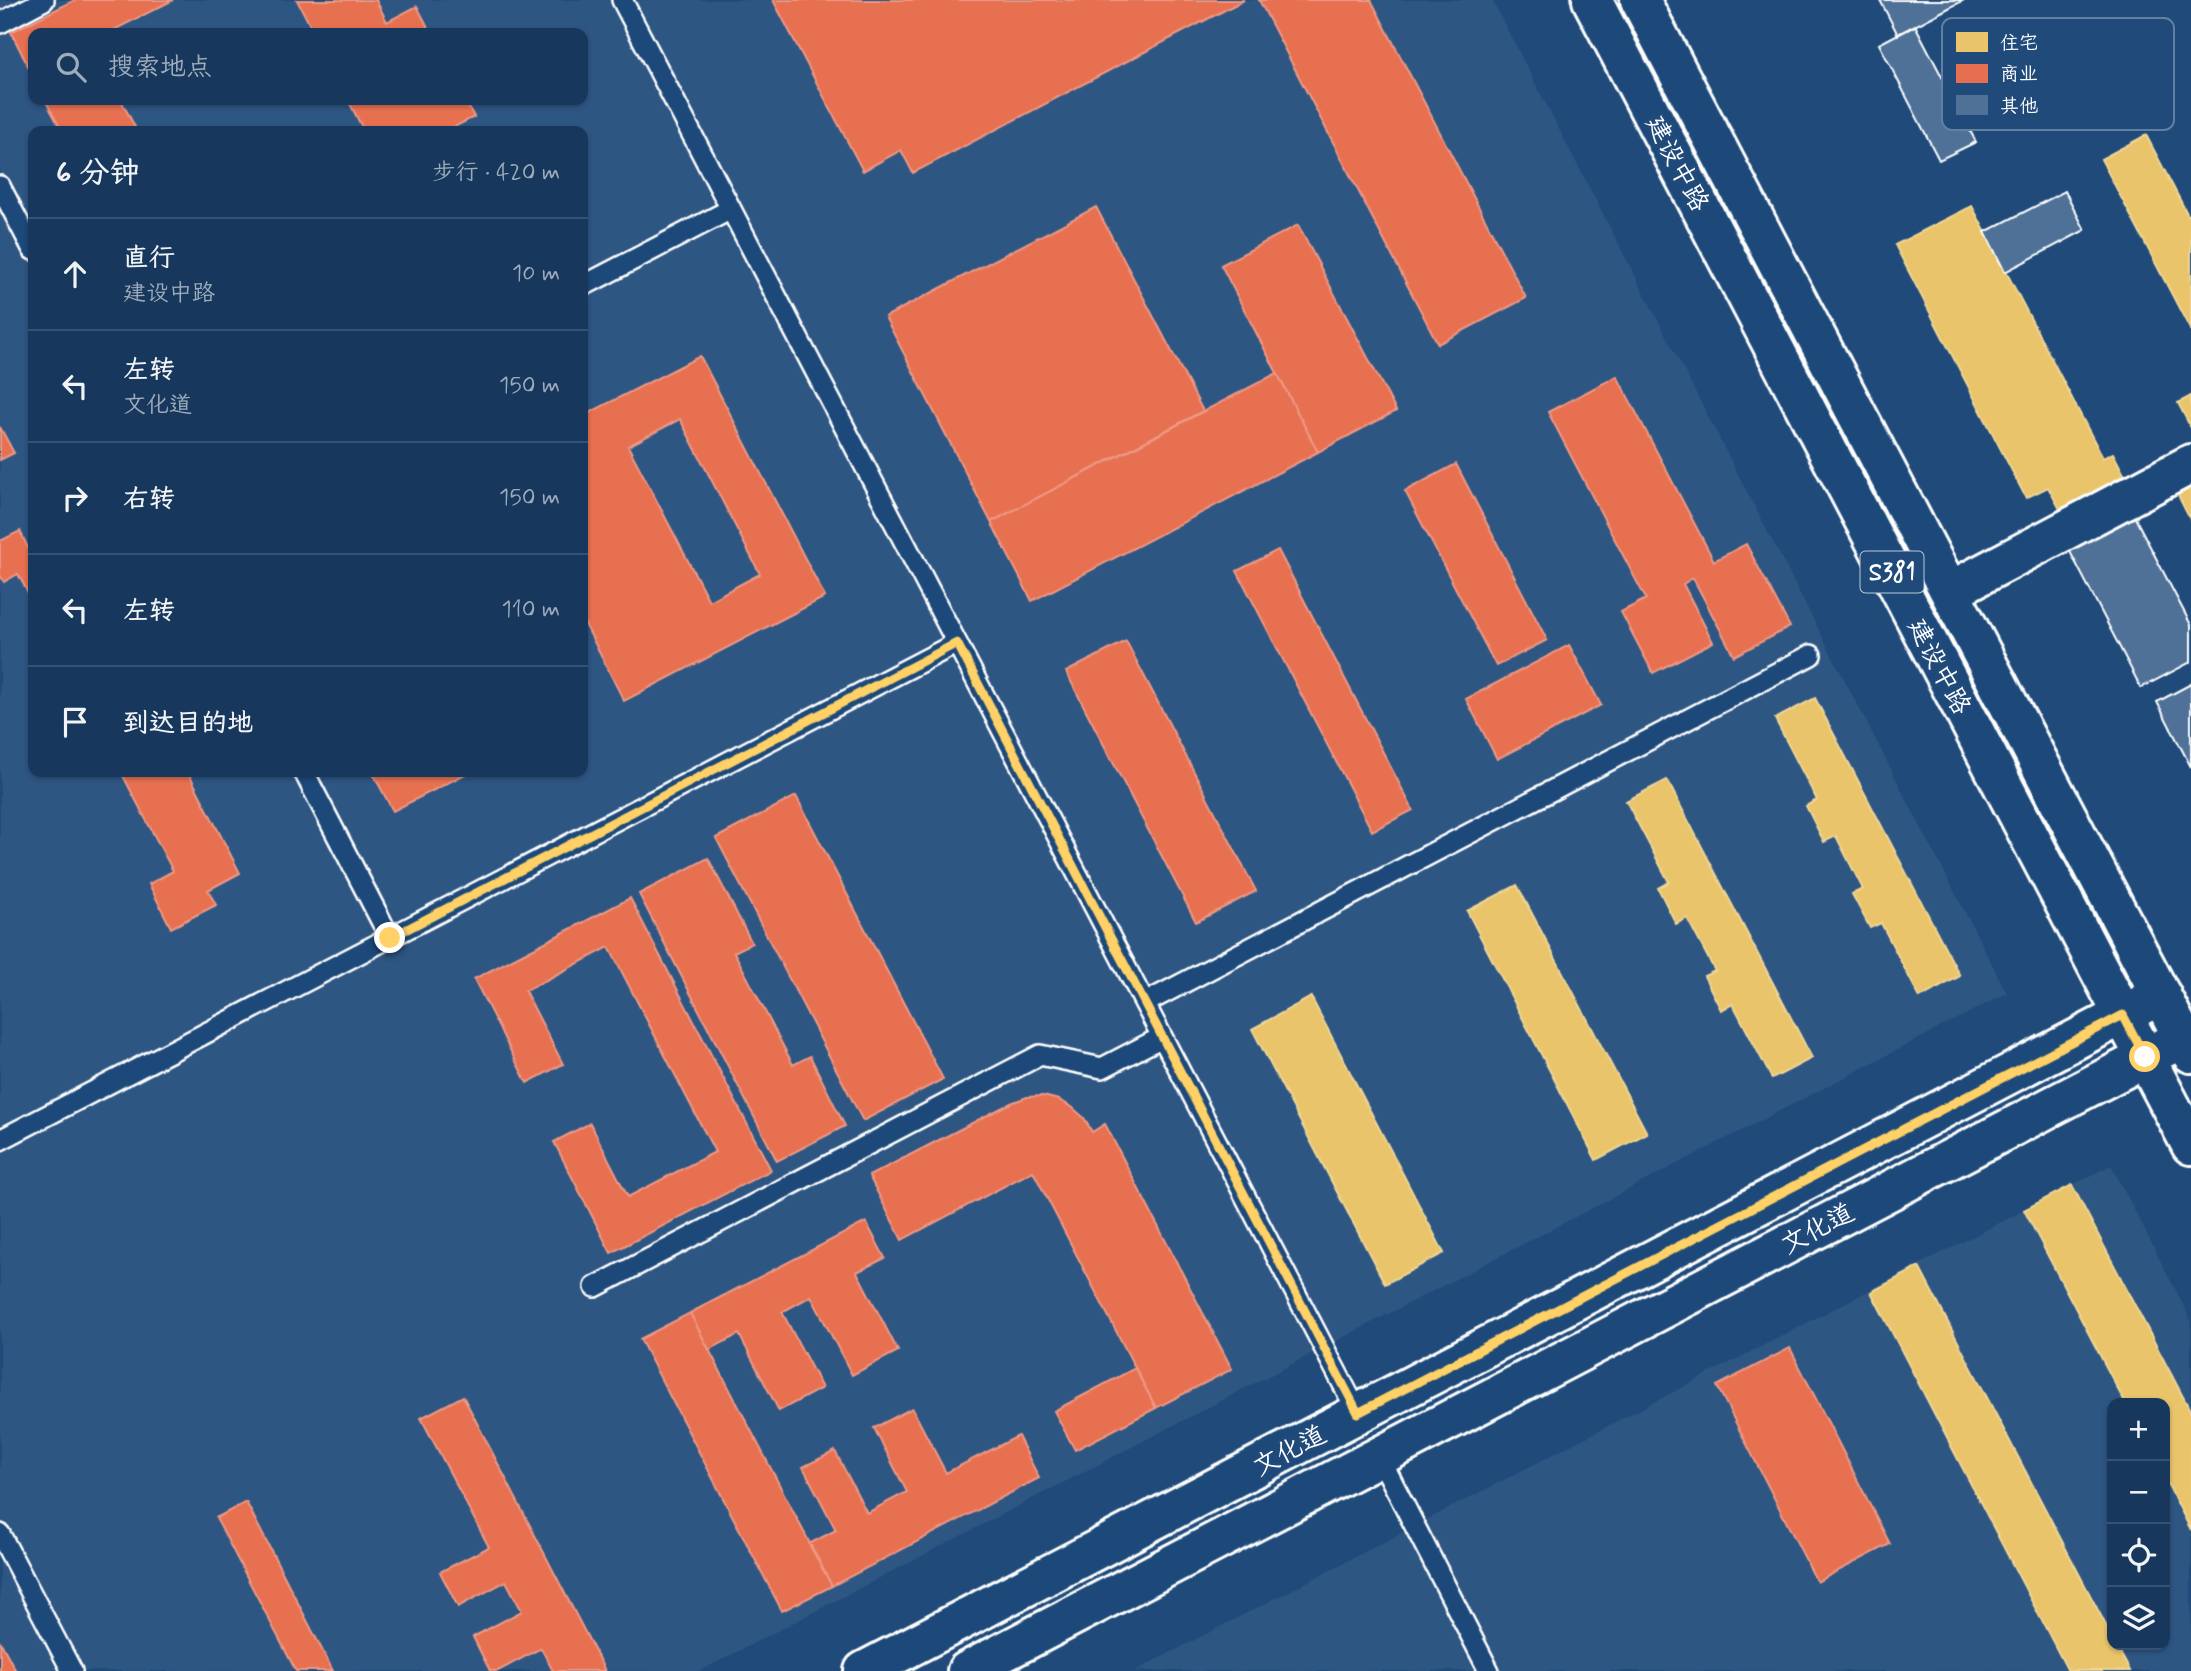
<!DOCTYPE html>
<html lang="zh">
<head>
<meta charset="utf-8">
<style>
  :root { --surface:#17385c; --page:#244365; --text:#f1f3f6; --muted:#9eacbb; --line:#365272 }
  body { margin:0; font-family:Mynerve,"LXGW WenKai TC",sans-serif; background:var(--page); color:var(--text) }
  .controls { position:absolute; right:21px; bottom:21px; display:grid; overflow:hidden; border-radius:14px; box-shadow:0 2px 5px #0004 }
  .controls button { width:63px; height:63px; display:grid; place-items:center; padding:0; border:0; border-bottom:2px solid var(--line); background:var(--surface); color:var(--text); font:35px sans-serif }
  .stop { position:absolute; width:21px; height:21px; margin:-16px; border:5px solid #ffd166; border-radius:50%; background:#fff }
  .stop.end { background:#ffd166; border-color:#fff; box-shadow:0 2px 7px #0008 }
  .list { margin:0; padding:0; list-style:none }
  h2 { display:flex; justify-content:space-between; align-items:center; height:91px; margin:0; padding:0 28px; font-size:30px }
  h2 small { font-size:23px; font-weight:400; color:var(--muted) }
  .list li { display:grid; grid-template-columns:46px 1fr auto; gap:21px; align-items:center; box-sizing:border-box; height:112px; padding:0 28px; border-top:2px solid var(--line) }
  .list b { display:block; font-size:26px; white-space:nowrap }
  .list p { margin:0; font-size:23px; white-space:nowrap; color:var(--muted) }
  .list em { font-size:23px; font-style:normal; color:var(--muted) }
  .icon { flex:none; width:38px; height:38px; fill:none; stroke:currentColor; stroke-width:2; stroke-linecap:round; stroke-linejoin:round }
  .map { position:relative; flex:none; width:2191px; height:1671px; overflow:hidden }
  .search { position:absolute; background:var(--surface); box-shadow:0 2px 5px #0004; left:28px; top:28px; width:560px; height:77px; display:flex; align-items:center; gap:18px; box-sizing:border-box; padding:0 24px; border-radius:14px; color:var(--muted); font-size:26px }
  .panel { position:absolute; background:var(--surface); box-shadow:0 2px 5px #0004; left:28px; top:126px; width:560px; height:651px; border-radius:14px }
  .map>svg:first-child { display:block }
</style>
</head>
<body>
<div class="map">
<svg width="2191" height="1671" viewBox="0 0 2191 1671">
  <rect width="100%" height="100%" fill="#1f4a7a"/>
  <filter id="ink" filterUnits="userSpaceOnUse"><feTurbulence type="fractalNoise" baseFrequency=".0143" numOctaves="2"/><feDisplacementMap in="SourceGraphic" scale="14" xChannelSelector="R" yChannelSelector="G"/><feConvolveMatrix kernelMatrix="1 2 1 2 8 2 1 2 1" color-interpolation-filters="sRGB"/></filter>
  <g filter="url(#ink)">
    <!-- built -->
    <path fill="#2e5683" fill-rule="evenodd" d="M0 0H1492L2007 993 700 1671H0ZM33 33H583V100H33ZM33 131H583V772H33Z
      M2111 1165 2191 1320V1671H1135ZM2112 1403H2165V1645H2112Z"/>
    <!-- homes -->
    <path fill="#e9c46a" stroke="#f0d697" stroke-width="2" d="M2146 135 2191 221V331L2101 159Z
      M1972 206 2103 458 2113 453 2127 480 2062 513 2048 487 2026 498 1895 245Z
      M2191 396V428L2178 403Z
      M2191 472V521L2171 482Z
      M1815 698 1960 976 1920 998 1881 923 1870 928 1852 894 1863 889 1836 836 1824 842 1806 806 1817 800 1775 719Z
      M1667 780 1812 1058 1772 1079 1733 1004 1721 1010 1704 976 1715 971 1687 918 1676 924 1658 888 1669 882 1626 801Z
      M1517 885 1647 1133 1596 1160 1467 911Z
      M1311 997 1444 1253 1385 1284 1252 1029Z
      M2072 1185 2191 1412V1530L2165 1479V1403H2125L2024 1210Z
      M1919 1267 2112 1637V1645H2116L2130 1671H2068L1871 1292Z"/>
    <!-- shops -->
    <path fill="#e76f51" stroke="#ee9a85" stroke-width="2" fill-rule="evenodd" d="M75 0H173L108 33H33V76L11 32Z
      M297 0H376L387 22 417 6 431 33H314Z
      M773 0H1244L913 173 901 150 863 171Z
      M1259 0H1371L1526 298 1438 344Z
      M45 100H121L137 131H62Z
      M348 100H465L474 117 446 131H364Z
      M1096 207 1203 411 991 522 885 317Z
      M1298 225 1396 411 1318 452 1221 265Z
      M700 356 825 597 624 701 583 620V416ZM680 419 760 574 709 601 628 446Z
      M1277 373 1318 452 1032 601 991 522Z
      M1617 376 1714 561 1746 544 1790 627 1734 656 1693 578 1683 584 1713 642 1653 673 1621 612 1646 599 1548 412Z
      M0 427 14 453 0 460Z
      M1456 464 1547 640 1496 666 1405 491Z
      M20 531 28 548 33 545V602L18 574 4 582 0 575V541Z
      M1278 550 1413 810 1372 831 1237 571Z
      M1126 641 1256 891 1196 922 1066 672Z
      M1569 645 1601 705 1497 759 1466 699Z
      M121 772H188L240 873 208 890 216 905 171 928 149 884 173 871Z
      M372 772H469L393 811Z
      M796 796 943 1079 863 1121 716 838Z
      M708 858 752 943 734 952 793 1065 810 1056 845 1126 777 1161 639 894Z
      M630 898 771 1170 611 1253 554 1142 590 1123 628 1197 715 1152 609 947 525 991 563 1064 527 1083 474 979Z
      M1043 1096 1059 1100 1072 1107 1084 1118 1092 1132 1105 1124 1232 1369 1156 1408 1033 1171 902 1240 869 1176 1011 1103 1027 1097Z
      M866 1222 885 1258 857 1272 898 1351 852 1375 811 1296 782 1312 822 1388 779 1411 739 1334 709 1350 690 1313Z
      M690 1313 832 1586 782 1611 640 1339Z
      M1790 1348 1890 1544 1817 1582 1717 1386Z
      M1135 1368 1156 1408 1075 1450 1054 1411Z
      M463 1396 605 1671H553L541 1648 498 1671H490L473 1637 522 1611 506 1581 458 1607 440 1572 489 1547 421 1418Z
      M912 1408 946 1473 1018 1436 1039 1478 832 1586 809 1544 836 1530 803 1467 835 1451 867 1513 907 1492 874 1428Z
      M246 1502 333 1671H296L216 1518Z
      M0 1641 16 1671H0Z"/>
    <!-- building -->
    <path fill="#507197" stroke="#fff" stroke-width="2" d="M1880 0H1964L1898 35Z
      M1915 25 1976 142 1939 160 1879 44Z
      M2065 191 2085 230 2005 272 1985 232Z
      M2131 510 2191 625V662L2141 688 2066 544Z
      M2191 684V767L2157 702Z"/>
    <g fill="none" stroke-linecap="round" stroke-linejoin="round">
      <!-- service casing -->
      <g stroke="#fff" stroke-width="24">
        <path id="service" d="M622 0 1358 1413
          M0 23 44 0
          M0 186 33 250
          M583 286 731 209
          M304 772 390 938
          M1145 1003 1811 655
          M0 1140 957 643
          M595 1287 1040 1055 1102 1068 1162 1037
          M1379 1456 1489 1671
          M0 1534 72 1671"/>
      </g>
      <!-- minor casing -->
      <g stroke="#fff" stroke-width="44">
        <path id="minor" d="M1950 591 2191 464"/>
      </g>
      <!-- secondary casing -->
      <g stroke="#fff" stroke-width="44">
        <path id="secondary" d="M864 1671 2161 995
          M967 1671 2183 1038"/>
      </g>
      <!-- primary casing -->
      <g stroke="#fff" stroke-width="44">
        <path id="primary" d="M1592 0 2191 1145
          M1640 0 2191 1053"/>
      </g>
      <!-- service -->
      <use href="#service" stroke="#1f4a7a" stroke-width="19"/>
      <!-- minor -->
      <use href="#minor" stroke="#1f4a7a" stroke-width="38"/>
      <!-- secondary -->
      <use href="#secondary" stroke="#1f4a7a" stroke-width="38"/>
      <!-- primary -->
      <use href="#primary" stroke="#1f4a7a" stroke-width="38"/>
    </g>
  </g>
  <g fill="none" stroke-linecap="round" stroke-linejoin="round" filter="url(#ink)">
    <!-- route -->
    <path stroke="#ffd166" stroke-width="9" d="M390 938 957 643 1358 1413 2123 1015 2145 1057"/>
  </g>
  <g text-anchor="middle" stroke-width="7" stroke-linejoin="round" paint-order="stroke">
    <!-- shield labels -->
    <rect fill="#1f4a7a" stroke="#bcc9d7" stroke-width="2" x="1860.5" y="551.5" width="63" height="41" rx="5"/>
    <g font-size="24" font-weight="bold" fill="#fff">
      <text x="1892" y="580">S381</text>
    </g>
    <!-- street labels -->
    <g font-size="26" fill="#fff" stroke="#1f4a7a">
      <text transform="translate(1678 163) rotate(62)" y="9">建设中路</text>
      <text transform="translate(1940 666) rotate(62)" y="9">建设中路</text>
      <text transform="translate(1817 1228) rotate(-28)" y="9">文化道</text>
      <text transform="translate(1289 1450) rotate(-28)" y="9">文化道</text>
    </g>
  </g>
  <!-- legend -->
  <rect x="1942" y="18" width="232" height="112" rx="10" fill="#1f4a7a" stroke="#6280a2" stroke-width="2"/>
  <rect x="1956" y="32" width="32" height="20" fill="#e9c46a"/>
  <rect x="1956" y="64" width="32" height="19" fill="#e76f51"/>
  <rect x="1956" y="95" width="32" height="20" fill="#507197"/>
  <g font-size="19" fill="#fff">
    <text x="2000" y="49">住宅</text>
    <text x="2000" y="80">商业</text>
    <text x="2000" y="112">其他</text>
  </g>
</svg>
<div class="controls">
<button>+</button>
<button>−</button>
<button><svg class="icon" aria-label="locate" viewBox="0 0 24 24"><circle cx="12" cy="12" r="6"/><path d="M12 2v4M12 18v4M2 12h4M18 12h4"/></svg></button>
<button><svg class="icon" aria-label="layers" viewBox="0 0 24 24"><path d="M12 4l9 5-9 5-9-5zM3 14l9 5 9-5"/></svg></button>
</div>
<div class="stop" style="left:2145px;top:1057px"></div>
<div class="stop end" style="left:390px;top:938px"></div>
<div class="search"><svg class="icon" aria-label="search" viewBox="0 0 24 24"><circle cx="10" cy="10" r="6"/><path d="M15 15l6 6"/></svg>搜索地点</div>
<section class="panel">
<h2>6 分钟<small>步行 · 420 m</small></h2>
<ul class="list">
<li><svg class="icon" aria-label="ahead" viewBox="0 0 24 24"><path d="M12 20V5M6 11l6-6 6 6"/></svg><div><b>直行</b><p>建设中路</p></div><em>10 m</em></li>
<li><svg class="icon" aria-label="left" viewBox="0 0 24 24"><path d="M17 20v-9H6M10 6l-5 5 5 5"/></svg><div><b>左转</b><p>文化道</p></div><em>150 m</em></li>
<li><svg class="icon" aria-label="right" viewBox="0 0 24 24"><path d="M7 20v-9h11M14 6l5 5-5 5"/></svg><div><b>右转</b></div><em>150 m</em></li>
<li><svg class="icon" aria-label="left" viewBox="0 0 24 24"><path d="M17 20v-9H6M10 6l-5 5 5 5"/></svg><div><b>左转</b></div><em>110 m</em></li>
<li><svg class="icon" aria-label="arrive" viewBox="0 0 24 24"><path d="M6 21V4h12l-3 4 3 4H6"/></svg><div><b>到达目的地</b></div></li>
</ul>
</section>
</div>
</body>
</html>
